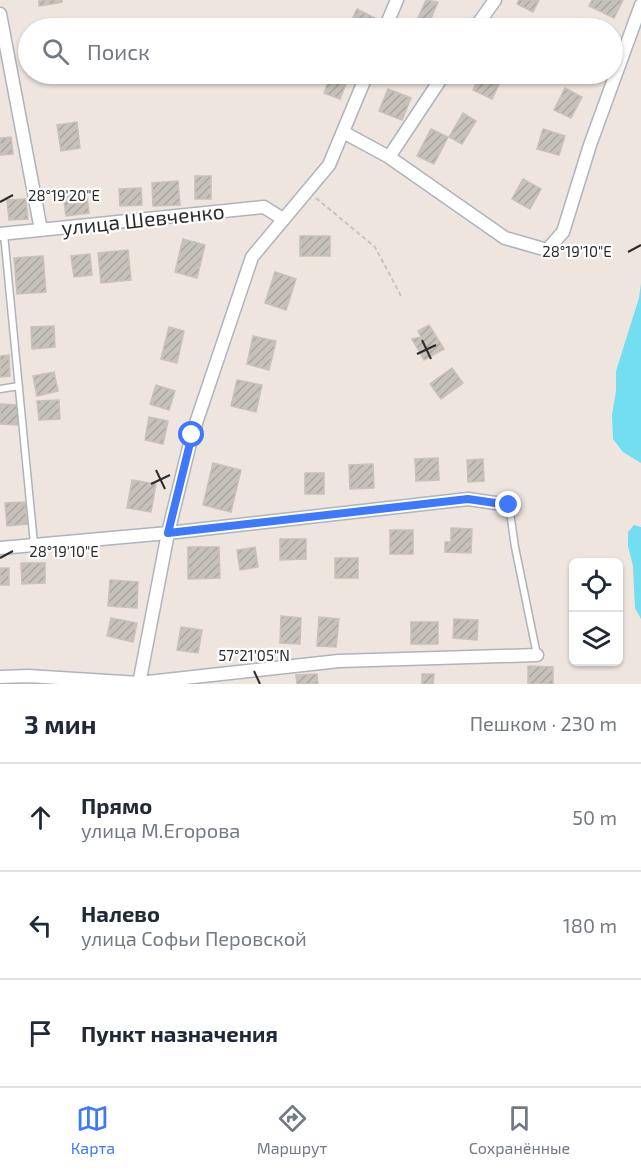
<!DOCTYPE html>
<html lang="ru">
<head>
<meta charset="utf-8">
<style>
  :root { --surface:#fff; --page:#f6f6f7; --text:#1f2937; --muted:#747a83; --line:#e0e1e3; --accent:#3f79fb }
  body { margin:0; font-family:"Exo 2",sans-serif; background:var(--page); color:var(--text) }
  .controls { position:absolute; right:18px; bottom:18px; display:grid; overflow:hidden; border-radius:9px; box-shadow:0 2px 4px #0004 }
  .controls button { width:54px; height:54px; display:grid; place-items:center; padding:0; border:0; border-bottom:2px solid var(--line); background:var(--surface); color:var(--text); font:30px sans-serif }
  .stop { position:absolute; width:18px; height:18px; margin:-14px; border:4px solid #3f79fb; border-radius:50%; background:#fff }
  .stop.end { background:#3f79fb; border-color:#fff; box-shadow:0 2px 6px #0008 }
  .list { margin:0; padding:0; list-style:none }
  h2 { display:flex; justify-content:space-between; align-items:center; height:78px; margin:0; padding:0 24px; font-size:26px }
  h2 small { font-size:20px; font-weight:400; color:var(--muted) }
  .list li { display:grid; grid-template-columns:39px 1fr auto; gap:18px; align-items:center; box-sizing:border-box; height:108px; padding:0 24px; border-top:2px solid var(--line) }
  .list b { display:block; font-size:22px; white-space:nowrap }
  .list p { margin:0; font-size:20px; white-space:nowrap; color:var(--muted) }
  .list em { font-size:20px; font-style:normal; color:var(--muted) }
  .icon { flex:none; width:33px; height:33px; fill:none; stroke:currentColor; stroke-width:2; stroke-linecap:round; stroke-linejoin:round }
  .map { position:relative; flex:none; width:641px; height:684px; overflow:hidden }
  .search { position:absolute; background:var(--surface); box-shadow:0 2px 4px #0004; left:18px; right:18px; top:18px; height:66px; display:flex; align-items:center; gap:15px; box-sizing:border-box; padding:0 21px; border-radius:33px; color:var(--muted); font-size:22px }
  .sheet { height:402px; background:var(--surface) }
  nav { display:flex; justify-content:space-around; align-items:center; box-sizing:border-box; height:84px; border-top:2px solid var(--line); background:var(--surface); font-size:16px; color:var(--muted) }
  nav a { display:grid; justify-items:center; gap:3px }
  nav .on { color:var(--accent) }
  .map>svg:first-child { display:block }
</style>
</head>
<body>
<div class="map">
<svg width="641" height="684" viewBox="0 0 641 684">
  <defs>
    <pattern id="building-hatch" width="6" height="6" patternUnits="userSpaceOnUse" patternTransform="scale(1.5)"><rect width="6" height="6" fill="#c6c1ba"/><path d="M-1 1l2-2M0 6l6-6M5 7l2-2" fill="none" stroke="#aaa6a0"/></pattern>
  </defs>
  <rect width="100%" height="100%" fill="#eee5df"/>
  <!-- water -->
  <path fill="#72deef" d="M641 283V463L623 452 613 439 612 415 616 391V371L639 298Z
    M634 525 641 527V619L635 608 633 566 628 546V532Z"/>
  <!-- building -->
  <path fill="url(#building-hatch)" stroke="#c9c1b8" stroke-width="1.5" d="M39 0H62V2L39 6Z
    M426 0 438 2 427 28H417L414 27Z
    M519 0H539L533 12 517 4Z
    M592 0H623L614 18 589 6Z
    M357 9 375 18 370 28H348Z
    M507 23 516 28H504Z
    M331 74H350L340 99 324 93Z
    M481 74H489L501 80 492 99 473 90Z
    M565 88 582 97 571 118 554 110Z
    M388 89 411 98 402 120 379 111Z
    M463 113 476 121 462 144 449 137Z
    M77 122 80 148 61 151 57 125Z
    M431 129 448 137 434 164 417 156Z
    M543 129 565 136 559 155 537 149Z
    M11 137 13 154 0 155V138Z
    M195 176H211V199H195Z
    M523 179 541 189 530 209 512 199Z
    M178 181 180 205 153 206 152 183Z
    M141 188 142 205 120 206 119 189Z
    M86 190 89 213 66 216 63 193Z
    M26 199 28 219 9 220 7 200Z
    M300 236H330V256H300Z
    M183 239 205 245 197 278 175 272Z
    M128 250 131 280 101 283 98 253Z
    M90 254 92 275 74 277 71 256Z
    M43 256 46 292 17 294 14 258Z
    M275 272 296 279 286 310 265 303Z
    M429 325 444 349 424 360 412 339 421 337 418 331Z
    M54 326 55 347 32 349 31 327Z
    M169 327 184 331 177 363 161 359Z
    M253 336 276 341 269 370 247 364Z
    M9 355 10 376 0 377V356Z
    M452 368 463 383 441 399 430 384Z
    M54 372 58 391 37 396 33 376Z
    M237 380 262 385 256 412 231 406Z
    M156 385 175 391 169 410 150 404Z
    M59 400 60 419 39 420 37 401Z
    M0 404 18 405V425L0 424Z
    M149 417 168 421 163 444 145 440Z
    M438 458 439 480 416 481 415 459Z
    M483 459 484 481 468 482 467 460Z
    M213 463 241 470 231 512 203 505Z
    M373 464 374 488 350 489 349 465Z
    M305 473H324V494H305Z
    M132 480 156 484 151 512 127 508Z
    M25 502 27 524 7 526 5 503Z
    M451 528 472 529 471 553 445 552V542H451Z
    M390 530H413V554H390Z
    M280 539H306V559L280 560Z
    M188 547H219L220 578 188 579Z
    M255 547 258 567 240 570 237 550Z
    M335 558H358V578H335Z
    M21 563H45V583L22 584Z
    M0 568H9V585H0Z
    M110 580 138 582 137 608 108 606Z
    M281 616 301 618 300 644 280 643Z
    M319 617 339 619 336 647 317 646Z
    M111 618 137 623 133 642 107 636Z
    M454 619 478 620 477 640 453 638Z
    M411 622H438V644H411Z
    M181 627 202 630 198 653 177 650Z
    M528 666 553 667V684H528Z
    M317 674 318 684H297L296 675Z
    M422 674H434L433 684H422Z"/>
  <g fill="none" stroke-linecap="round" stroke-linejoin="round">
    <!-- service casing -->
    <g stroke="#afb3bc" stroke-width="9">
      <path id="service" d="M4 234 34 544
        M0 389 19 386
        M509 505 515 547 537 655"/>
    </g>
    <!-- minor casing -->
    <g stroke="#afb3bc" stroke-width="15">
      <path id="minor" d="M0 14 41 230
        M385 28 397 0
        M475 28 495 0
        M343 132 389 157 505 238 547 250 563 232 590 145 641 5
        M389 157 444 74
        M0 234 264 207 283 219
        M0 548 168 533 468 499 509 505
        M0 677 28 676 139 683 339 661 537 655
        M139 684 168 533 192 435 252 257 329 165 367 74"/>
    </g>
    <!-- path -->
    <path stroke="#c4c4c4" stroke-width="2" stroke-dasharray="4.5 3" stroke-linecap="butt" d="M316 198 375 247 401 296"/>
    <!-- service -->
    <use href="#service" stroke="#fff" stroke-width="6"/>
    <!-- minor -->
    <use href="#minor" stroke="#fff" stroke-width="12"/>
  </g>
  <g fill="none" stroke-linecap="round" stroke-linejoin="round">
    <!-- route -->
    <path stroke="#3f79fb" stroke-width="8" d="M192 435 168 533 468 499 509 505"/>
  </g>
  <!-- ticks -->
  <path fill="none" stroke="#2c2c2c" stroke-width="2" d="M0 202 13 195M628 252 641 245M422 340 431 359M417 354 436 345M156 470 165 489M151 484 170 475M0 558 13 551M254 671 260 684"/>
  <g text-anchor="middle" stroke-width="4.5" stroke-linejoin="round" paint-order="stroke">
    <!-- street labels -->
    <g font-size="21" fill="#2c2c2c" stroke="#fff">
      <text transform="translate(143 220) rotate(-6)" y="7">улица Шевченко</text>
    </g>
  </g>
  <g font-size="15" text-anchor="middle" fill="#2c2c2c" stroke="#fff" stroke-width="4.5" stroke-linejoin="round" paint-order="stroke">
    <text x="64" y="201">28°19'20"E</text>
    <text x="577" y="257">28°19'10"E</text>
    <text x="64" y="557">28°19'10"E</text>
    <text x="254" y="661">57°21'05"N</text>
  </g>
</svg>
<div class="controls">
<button><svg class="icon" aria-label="locate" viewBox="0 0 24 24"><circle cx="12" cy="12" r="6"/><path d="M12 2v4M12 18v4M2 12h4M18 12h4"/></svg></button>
<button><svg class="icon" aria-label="layers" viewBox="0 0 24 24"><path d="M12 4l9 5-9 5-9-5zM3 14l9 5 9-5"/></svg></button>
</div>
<div class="stop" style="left:192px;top:435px"></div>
<div class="stop end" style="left:509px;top:505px"></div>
<div class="search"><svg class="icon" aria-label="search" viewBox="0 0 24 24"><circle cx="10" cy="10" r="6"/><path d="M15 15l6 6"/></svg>Поиск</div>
</div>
<section class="sheet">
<h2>3 мин<small>Пешком · 230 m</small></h2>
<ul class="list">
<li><svg class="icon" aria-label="ahead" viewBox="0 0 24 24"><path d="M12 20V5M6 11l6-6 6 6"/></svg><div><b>Прямо</b><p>улица М.Егорова</p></div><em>50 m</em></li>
<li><svg class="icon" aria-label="left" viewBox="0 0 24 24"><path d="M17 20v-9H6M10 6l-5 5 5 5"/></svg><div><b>Налево</b><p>улица Софьи Перовской</p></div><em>180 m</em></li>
<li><svg class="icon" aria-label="arrive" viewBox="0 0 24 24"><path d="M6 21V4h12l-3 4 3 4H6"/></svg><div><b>Пункт назначения</b></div></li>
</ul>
</section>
<nav>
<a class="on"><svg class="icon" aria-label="map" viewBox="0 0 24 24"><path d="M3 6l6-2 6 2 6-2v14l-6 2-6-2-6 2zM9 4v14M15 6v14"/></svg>Карта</a>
<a><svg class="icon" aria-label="directions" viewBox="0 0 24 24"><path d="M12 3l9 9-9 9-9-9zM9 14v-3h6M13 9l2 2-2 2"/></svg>Маршрут</a>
<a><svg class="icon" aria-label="saved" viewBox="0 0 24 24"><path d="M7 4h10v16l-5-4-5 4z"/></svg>Сохранённые</a>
</nav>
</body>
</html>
